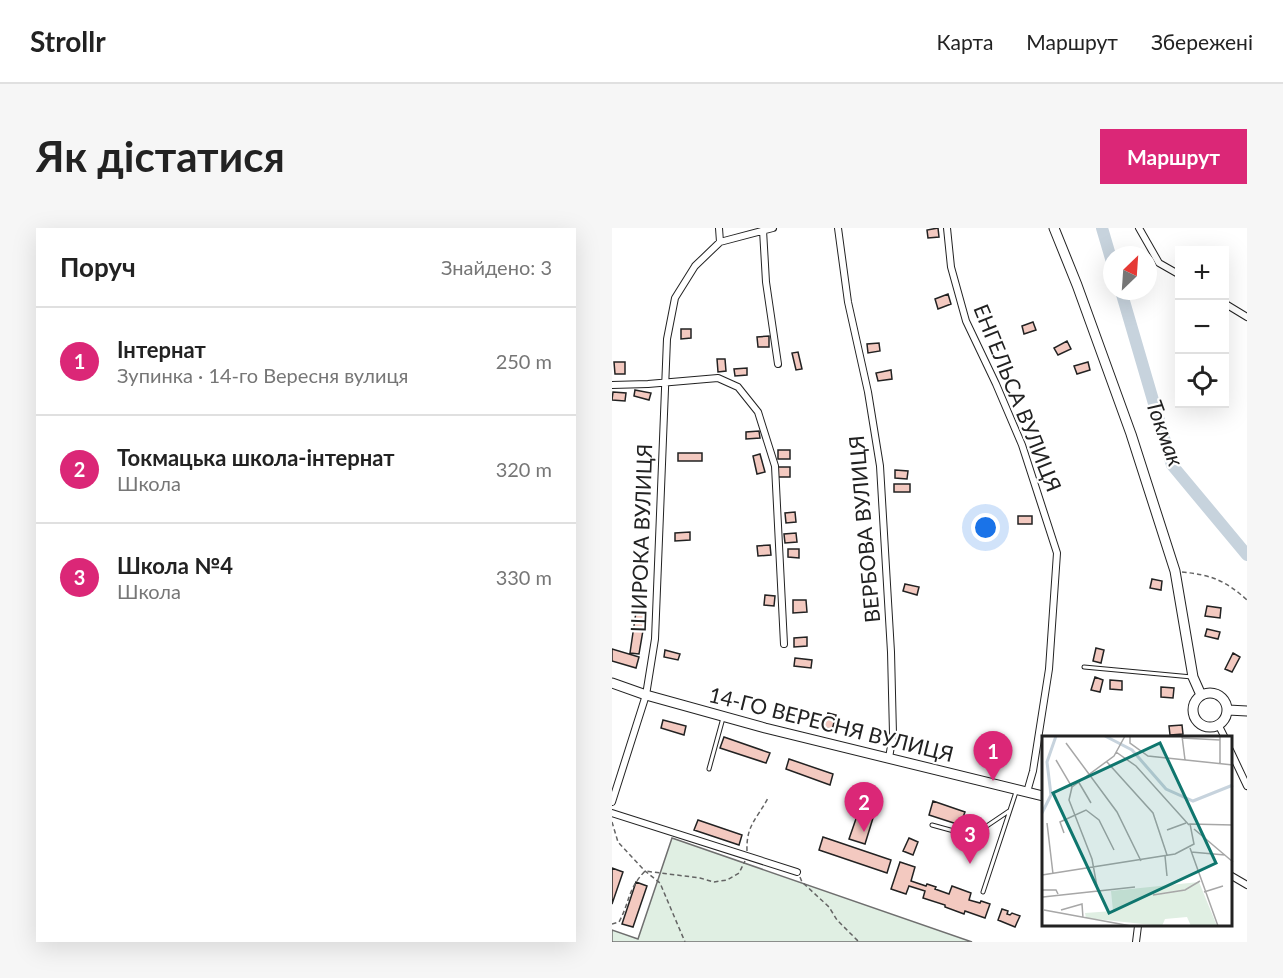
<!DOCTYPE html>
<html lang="uk">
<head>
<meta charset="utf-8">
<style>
  :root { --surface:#fff; --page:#f6f6f6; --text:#222; --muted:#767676; --line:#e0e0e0; --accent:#db2777 }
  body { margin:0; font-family:Lato,sans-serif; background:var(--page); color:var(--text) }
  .controls { position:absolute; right:18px; top:18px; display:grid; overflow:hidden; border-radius:0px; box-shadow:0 6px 24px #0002 }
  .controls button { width:54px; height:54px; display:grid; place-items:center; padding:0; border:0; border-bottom:2px solid var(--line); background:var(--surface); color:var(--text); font:30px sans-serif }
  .compass { position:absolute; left:491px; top:18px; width:54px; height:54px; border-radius:50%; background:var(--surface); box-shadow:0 6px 24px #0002; rotate:25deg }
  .you { position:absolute; left:374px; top:300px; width:21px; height:21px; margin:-15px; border:4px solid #fff; border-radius:50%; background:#1a73e8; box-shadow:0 0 0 9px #1a73e833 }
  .badge { display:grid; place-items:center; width:39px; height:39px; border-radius:50%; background:var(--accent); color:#fff; font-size:20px; font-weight:700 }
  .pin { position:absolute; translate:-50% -50px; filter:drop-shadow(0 2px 3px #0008) }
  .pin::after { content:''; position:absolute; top:32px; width:21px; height:18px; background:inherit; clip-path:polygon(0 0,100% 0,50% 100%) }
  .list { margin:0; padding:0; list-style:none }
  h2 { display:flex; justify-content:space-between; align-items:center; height:78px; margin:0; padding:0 24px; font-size:26px }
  h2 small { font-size:20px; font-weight:400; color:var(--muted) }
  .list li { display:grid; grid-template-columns:39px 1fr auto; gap:18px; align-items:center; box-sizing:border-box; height:108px; padding:0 24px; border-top:2px solid var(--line) }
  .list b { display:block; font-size:22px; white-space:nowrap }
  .list p { margin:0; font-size:20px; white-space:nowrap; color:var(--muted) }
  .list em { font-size:20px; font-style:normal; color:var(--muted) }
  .icon { flex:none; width:33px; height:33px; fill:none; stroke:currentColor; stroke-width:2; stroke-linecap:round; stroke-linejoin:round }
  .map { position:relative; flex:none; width:635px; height:714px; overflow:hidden; border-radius:0px }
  header { display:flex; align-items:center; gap:36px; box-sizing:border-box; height:84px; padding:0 30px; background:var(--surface); border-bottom:2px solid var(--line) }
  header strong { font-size:28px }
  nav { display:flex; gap:33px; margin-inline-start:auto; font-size:21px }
  .intro { display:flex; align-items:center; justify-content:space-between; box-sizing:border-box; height:144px; padding:0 36px }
  h1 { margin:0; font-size:42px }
  .button { padding:15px 27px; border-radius:0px; background:var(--accent); color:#fff; font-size:21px; font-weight:700 }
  main { display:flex; gap:36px; padding:0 36px }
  aside { flex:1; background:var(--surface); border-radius:0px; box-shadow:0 6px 24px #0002 }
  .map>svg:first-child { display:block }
</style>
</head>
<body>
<header>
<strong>Strollr</strong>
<nav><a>Карта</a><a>Маршрут</a><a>Збережені</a></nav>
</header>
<div class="intro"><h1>Як дістатися</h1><a class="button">Маршрут</a></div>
<main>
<aside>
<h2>Поруч<small>Знайдено: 3</small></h2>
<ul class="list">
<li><span class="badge">1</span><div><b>Інтернат</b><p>Зупинка · 14-го Вересня вулиця</p></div><em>250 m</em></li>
<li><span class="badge">2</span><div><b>Токмацька школа-інтернат</b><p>Школа</p></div><em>320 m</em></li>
<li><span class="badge">3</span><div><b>Школа №4</b><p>Школа</p></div><em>330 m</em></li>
</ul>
</aside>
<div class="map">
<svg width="635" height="714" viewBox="0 0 635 714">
  <rect width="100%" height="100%" fill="#fff"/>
  <!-- green -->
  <path fill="#e0efe3" stroke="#6f6f6f" stroke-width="1.5" d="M60 610 360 714H0V702L26 711Z"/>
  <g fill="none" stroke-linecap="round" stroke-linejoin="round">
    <!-- river -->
    <path stroke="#c7d3dd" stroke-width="12" d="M490 0 500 34
      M509 63 560 237 635 327"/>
  </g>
  <!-- building -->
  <path fill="#f3c9c0" stroke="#222" stroke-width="1.5" d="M326 0 327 9 316 10 315 2Z
    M336 66 339 76 326 81 323 71Z
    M421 94 424 102 412 106 410 98Z
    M69 101H79V110L69 111Z
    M157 108V119H146L145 109Z
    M455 113 459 121 446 127 442 120Z
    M267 115 268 123 256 125 255 116Z
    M186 124 190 141 184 142 180 125Z
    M105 131H113L114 143 106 144Z
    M2 134H13V146H3Z
    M476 134 478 142 465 146 462 138Z
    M135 140V147L123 148 122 141Z
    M279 142 280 151 266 153 264 145Z
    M23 162 39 165 37 172 22 168Z
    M1 164 14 165 13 173 0 172Z
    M147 203 148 210 134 211V204Z
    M166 222H178V231H166Z
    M66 225H90V233H66Z
    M148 226 153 244 145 246 141 228Z
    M166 239H178V249H166Z
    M283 242 296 243 295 251 283 250Z
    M282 256H298V264H282Z
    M183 284 184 294 174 295 173 285Z
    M406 288H420V296H406Z
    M78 304V312L63 313V305Z
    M184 305 185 314 173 315 172 306Z
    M158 317 159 327 146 328 145 318Z
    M176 321H187V330L176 329Z
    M540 351 550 353 549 362 538 360Z
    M293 356 307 359 305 367 291 363Z
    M153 367 163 368 162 378 152 377Z
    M181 372H194L195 384 181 385Z
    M595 378 609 380 608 390 593 388Z
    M24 384 34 385 27 426 18 425Z
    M595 401 608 404 606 411 593 408Z
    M195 409V418L182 419V410Z
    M484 420 492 422 489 435 481 433Z
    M0 421 27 429 24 440 0 433Z
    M53 422 68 426 66 432 52 429Z
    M621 425 628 429 620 444 613 441Z
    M183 430 200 432 199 440 182 438Z
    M483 449 491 452 488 464 479 462Z
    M498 452 510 453V462L498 461Z
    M549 459 562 460 561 470 549 469Z
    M216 485 224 487 220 502 212 499Z
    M51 492 74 498 72 507 49 500Z
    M570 497 571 506 558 507 557 498Z
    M112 509 158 525 154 535 108 520Z
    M177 531 221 546 218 557 174 541Z
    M321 573 353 584 348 597 317 587Z
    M246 585 261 590 253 616 237 611Z
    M86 592 130 607 127 617 82 602Z
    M211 609 279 632 275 645 207 622Z
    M297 610 306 614 301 627 291 623Z
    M288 634 303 639 299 653 314 658 315 656 324 659 323 661 337 666 340 658 359 665 357 672 368 675 369 673 378 676 373 690 353 683 352 686 333 679V677L311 670 313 663 297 658 294 666 279 661Z
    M0 640 11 644 0 676Z
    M24 654 35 658 21 699 10 696Z
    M390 681 396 683 395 686 398 687 400 685 408 688 403 699 386 692Z"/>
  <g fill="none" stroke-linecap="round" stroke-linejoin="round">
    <!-- lane casing -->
    <g stroke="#222" stroke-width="5">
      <path id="lane" d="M472 439 580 449
        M97 541 111 490
        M320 597 360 608 397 583
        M371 664 404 564"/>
    </g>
    <!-- street casing -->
    <g stroke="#222" stroke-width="8">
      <path id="street" d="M107 0 108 14
        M226 0 236 74 256 164 268 238 279 424 281 506 277 530
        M335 0 339 39 354 93 384 156 410 217 445 325 437 441 421 543 415 564
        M527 0 547 35 568 47
        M151 2 154 54 166 136
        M612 75 635 89
        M0 157 36 156 106 150 126 159 146 184 163 238 172 416
        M607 498 613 510
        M618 522 635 558
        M0 574 34 467 43 411 55 111 63 70 83 38 108 14 161 0
        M0 585 185 644
        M618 647 635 657
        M524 714 526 698"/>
    </g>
    <!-- secondary casing -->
    <g stroke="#222" stroke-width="11">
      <path id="secondary" d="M442 0 465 57 519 206 563 343 581 449 589 467
        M0 455 34 467 153 500 431 568
        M581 482a17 17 0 1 1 34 0a17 17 0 1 1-34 0Z
        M616 482 635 483"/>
    </g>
    <!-- path -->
    <path stroke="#646464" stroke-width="1.5" stroke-dasharray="4.5 3" stroke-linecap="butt" d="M570 344C599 347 613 352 635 372
      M0 594 6 614 33 643 48 655 73 714
      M135 623C134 597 145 591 156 570
      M188 649 190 654 217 679 225 692 247 714
      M0 696 7 694C18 674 15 662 33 643L88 650 102 654 115 652 127 645 133 633"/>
    <!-- lane -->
    <use href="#lane" stroke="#fff" stroke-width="3"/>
    <!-- street -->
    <use href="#street" stroke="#fff" stroke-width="6"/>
    <!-- secondary -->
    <use href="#secondary" stroke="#fff" stroke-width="9"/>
  </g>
  <g text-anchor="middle" stroke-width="4.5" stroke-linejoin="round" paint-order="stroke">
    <!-- street labels -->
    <g font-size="21" fill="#222" stroke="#fff">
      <text transform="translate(405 170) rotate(68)" y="7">ЕНГЕЛЬСА ВУЛИЦЯ</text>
      <text transform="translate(253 301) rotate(-95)" y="7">ВЕРБОВА ВУЛИЦЯ</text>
      <text transform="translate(30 310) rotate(-88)" y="7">ШИРОКА ВУЛИЦЯ</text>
      <text transform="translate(219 497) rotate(14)" y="7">14-ГО ВЕРЕСНЯ ВУЛИЦЯ</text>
    </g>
    <!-- water labels -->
    <g font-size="22" font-style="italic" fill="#222" stroke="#fff">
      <text transform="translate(553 205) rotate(70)" y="8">Токмак</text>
    </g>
  </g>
  <!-- overview -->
  <g transform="translate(430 508)">
    <rect width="190" height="190" fill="#fff"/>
    <path d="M157 146 175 190H149L145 181 123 183 120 190 44 182 43 177 71 175 69 155Z" fill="#e0efe3"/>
    <path fill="none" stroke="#c7d3dd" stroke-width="3" d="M63 0 90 14 124 53 151 65 191 49M0 77 9 59 5 26 14 0"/>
    <path fill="none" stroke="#a7a7a7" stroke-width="1.5" d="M88 0V7L106 20 191 29M140 0 143 24M178 0V27M140 2 178 4M24 7 75 76 99 125M74 16 94 30 147 89M14 24 30 51 27 64 50 123 56 156M65 26 111 77 125 119M36 45 49 67M30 51 72 20 83 0M5 87 11 138M152 93 191 126M125 94 144 87M22 97 18 86 44 74 57 84 72 114M148 112 176 190M149 116 183 119M123 120 125 140M0 139 133 118 152 108 148 88 191 89M0 154H14L16 158M162 156 181 150M0 159V183M111 159 143 154 158 145M1 161 93 151M2 174 89 190M19 174 40 168 41 182"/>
    <path fill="#0f766e" fill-opacity="0.15" stroke="#0f766e" stroke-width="3" d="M118 7 174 127 67 177 11 57Z"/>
    <rect width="190" height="190" fill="none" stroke="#222" stroke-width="3"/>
  </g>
</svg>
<div class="controls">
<button>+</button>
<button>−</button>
<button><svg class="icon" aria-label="locate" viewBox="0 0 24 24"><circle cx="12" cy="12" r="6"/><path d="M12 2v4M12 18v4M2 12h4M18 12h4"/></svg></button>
</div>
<svg class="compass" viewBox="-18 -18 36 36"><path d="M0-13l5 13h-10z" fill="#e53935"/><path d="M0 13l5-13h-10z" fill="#767676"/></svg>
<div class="you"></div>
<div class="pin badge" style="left:381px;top:553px">1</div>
<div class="pin badge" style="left:252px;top:604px">2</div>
<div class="pin badge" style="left:358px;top:636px">3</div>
</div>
</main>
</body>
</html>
